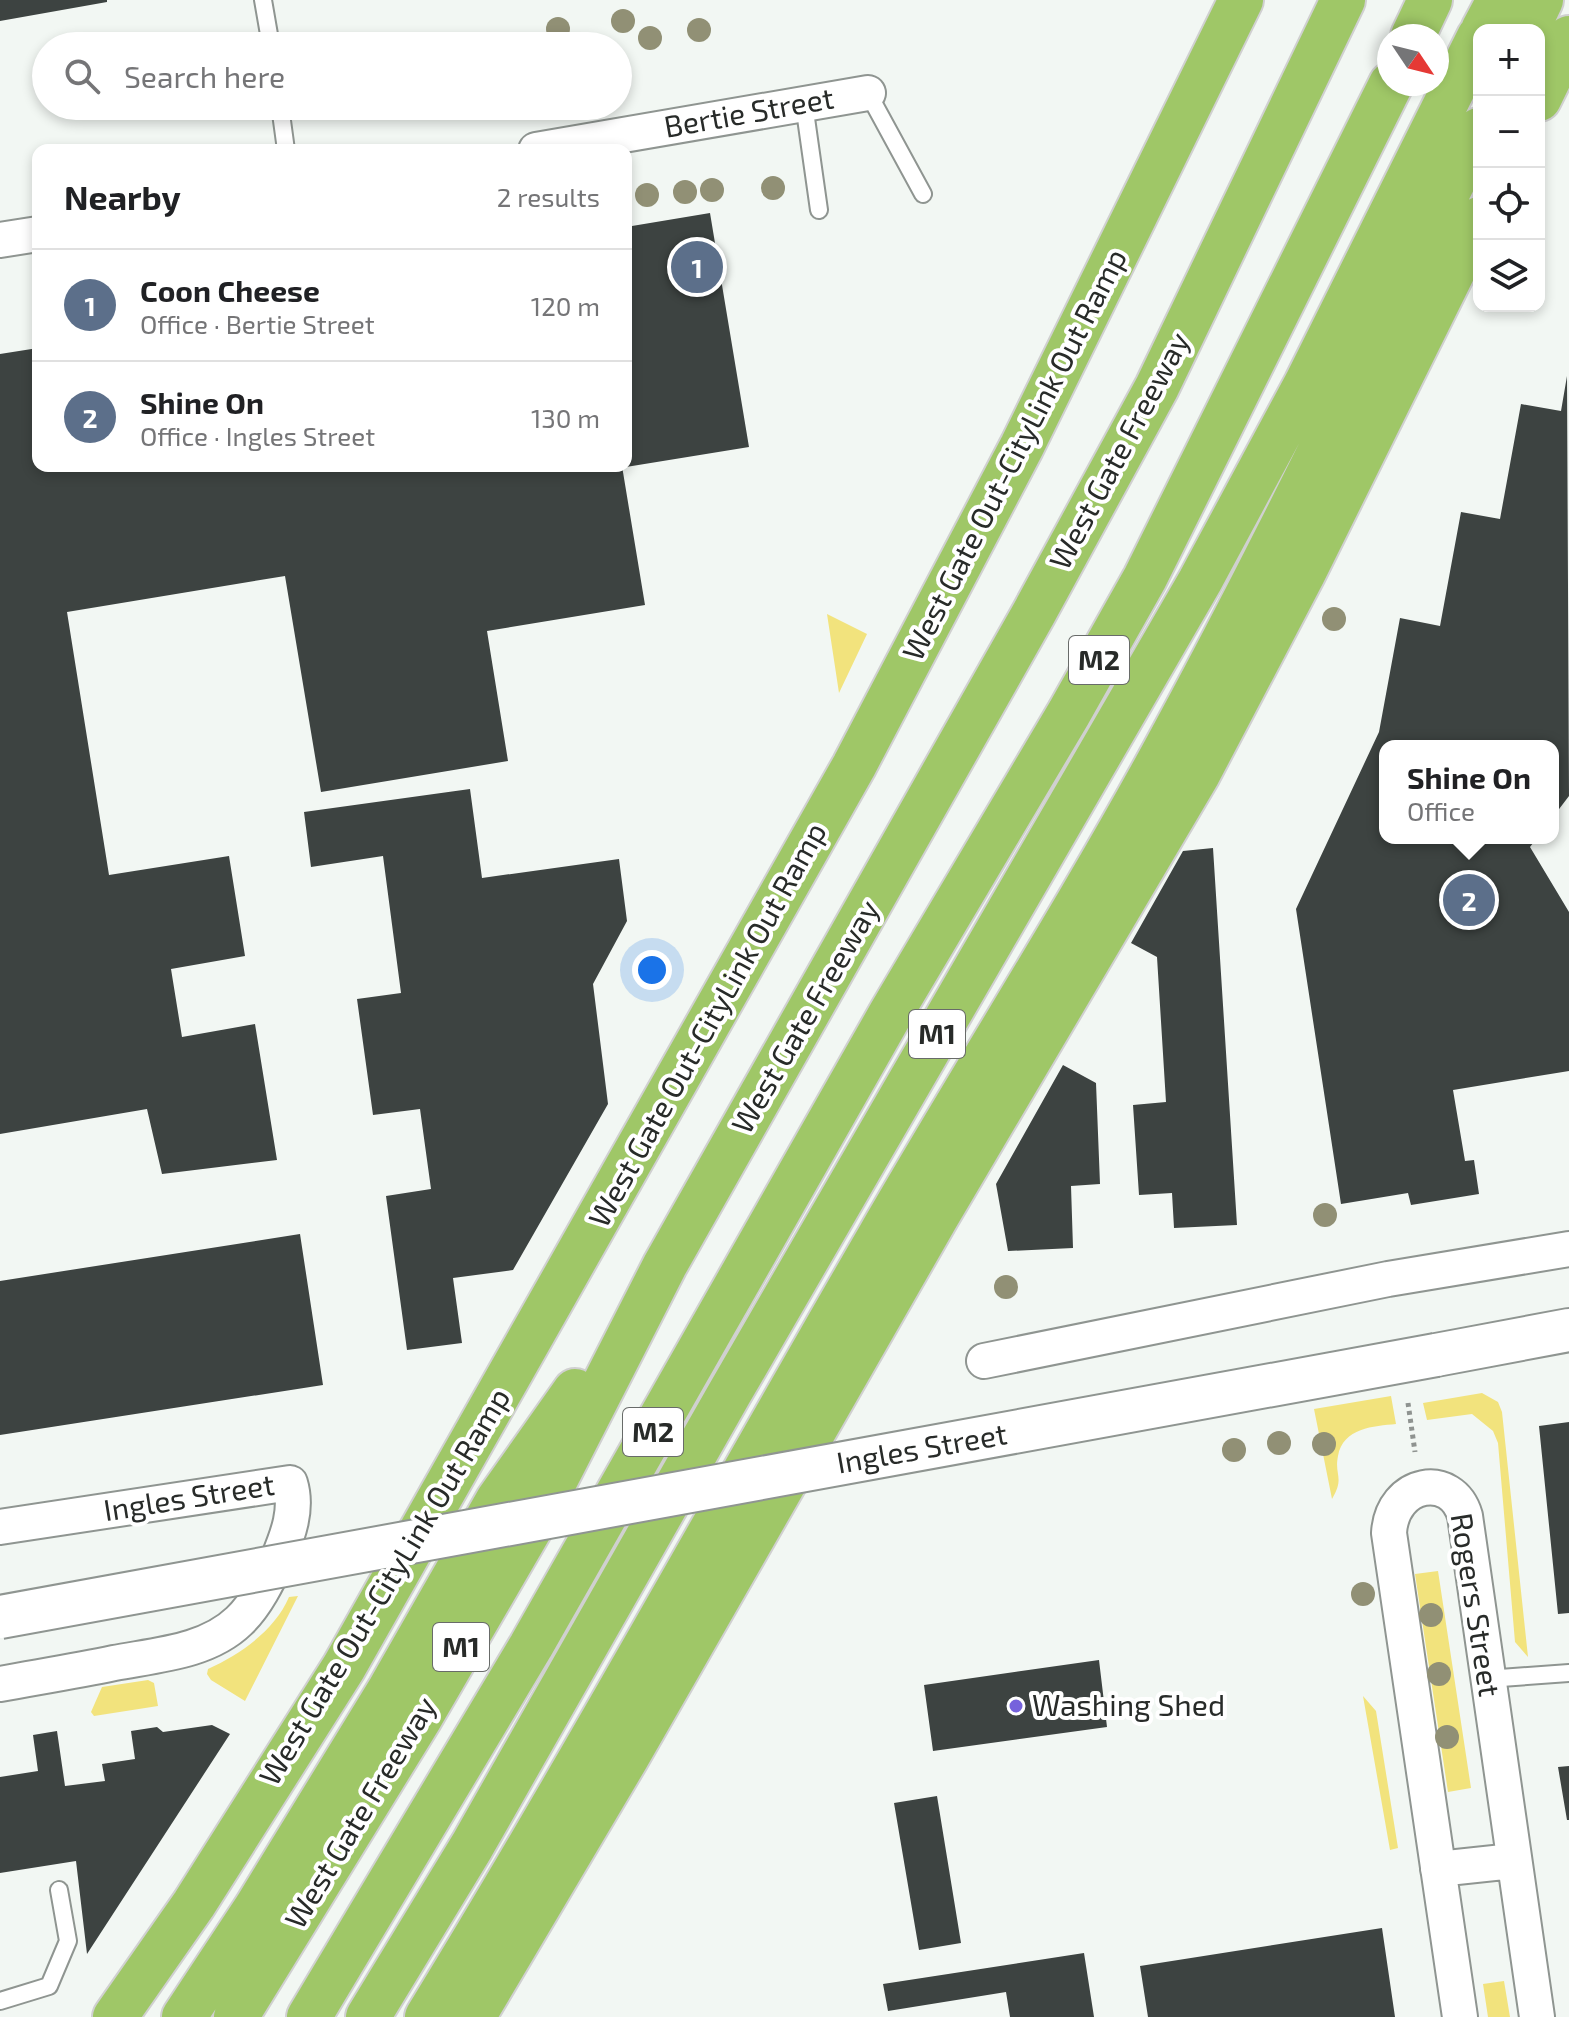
<!DOCTYPE html>
<html lang="en">
<head>
<meta charset="utf-8">
<style>
  :root { --surface:#fff; --page:#f2f2f2; --text:#202124; --muted:#757577; --line:#e0e0e0; --accent:#7662dc }
  body { margin:0; font-family:"Exo 2",sans-serif; background:var(--page); color:var(--text) }
  .controls { position:absolute; right:24px; top:24px; display:grid; overflow:hidden; border-radius:16px; box-shadow:0 4px 12px #0003 }
  .controls button { width:72px; height:72px; display:grid; place-items:center; padding:0; border:0; border-bottom:2px solid var(--line); background:var(--surface); color:var(--text); font:40px sans-serif }
  .compass { position:absolute; left:1377px; top:24px; width:72px; height:72px; border-radius:50%; background:var(--surface); box-shadow:0 4px 12px #0003; rotate:125deg }
  .you { position:absolute; left:652px; top:970px; width:28px; height:28px; margin:-20px; border:6px solid #fff; border-radius:50%; background:#1a73e8; box-shadow:0 0 0 12px #1a73e833 }
  .badge { display:grid; place-items:center; width:52px; height:52px; border-radius:50%; background:var(--accent); color:#fff; font-size:26px; font-weight:700 }
  .pin { position:absolute; translate:-50% -50%; border:4px solid #fff; box-shadow:0 2px 8px #0006 }
  .popup { position:absolute; left:1379px; top:740px; width:180px; height:104px; box-sizing:border-box; display:grid; place-content:center; border-radius:16px; background:var(--surface); filter:drop-shadow(0 2px 6px #0005); font-size:26px; white-space:nowrap; color:var(--muted) }
  .popup b { font-size:30px; color:var(--text) }
  .popup::after { content:''; position:absolute; left:50%; top:100%; margin-left:-16px; border:16px solid transparent; border-top-color:var(--surface) }
  .list { margin:0; padding:0; list-style:none }
  h2 { display:flex; justify-content:space-between; align-items:center; height:104px; margin:0; padding:0 32px; font-size:34px }
  h2 small { font-size:26px; font-weight:400; color:var(--muted) }
  .list li { display:grid; grid-template-columns:52px 1fr auto; gap:24px; align-items:center; box-sizing:border-box; height:112px; padding:0 32px; border-top:2px solid var(--line) }
  .list b { display:block; font-size:30px; white-space:nowrap }
  .list p { margin:0; font-size:26px; white-space:nowrap; color:var(--muted) }
  .list em { font-size:26px; font-style:normal; color:var(--muted) }
  .icon { flex:none; width:44px; height:44px; fill:none; stroke:currentColor; stroke-width:2; stroke-linecap:round; stroke-linejoin:round }
  .map { position:relative; flex:none; width:1569px; height:2017px; overflow:hidden }
  .search { position:absolute; background:var(--surface); box-shadow:0 4px 12px #0003; left:32px; top:32px; width:600px; height:88px; display:flex; align-items:center; gap:20px; box-sizing:border-box; padding:0 28px; border-radius:44px; color:var(--muted); font-size:30px }
  .panel { position:absolute; background:var(--surface); box-shadow:0 4px 12px #0003; left:32px; top:144px; width:600px; height:328px; border-radius:16px }
  .map>svg:first-child { display:block }
</style>
</head>
<body>
<div class="map">
<svg width="1569" height="2017" viewBox="0 0 1569 2017">
  <rect width="100%" height="100%" fill="#f2f7f3"/>
  <!-- green -->
  <path fill="#f2e37d" d="M827 614 867 634 839 693Z
    M1482 1393 1498 1402 1502 1412 1528 1657 1515 1642 1498 1443 1493 1431 1472 1414 1427 1420 1423 1403Z
    M1391 1396 1396 1424C1374 1426 1343 1428 1338 1456 1334 1476 1345 1477 1332 1499L1314 1409Z
    M1438 1571 1471 1788 1448 1792 1415 1574Z
    M298 1596 245 1701 211 1680 207 1674 208 1669C241 1654 275 1630 289 1597Z
    M148 1680 154 1683 158 1706 94 1716 91 1712 102 1687Z
    M1363 1696 1376 1711 1398 1848 1390 1850Z
    M1504 1981 1510 2017H1488L1483 1984Z"/>
  <!-- building -->
  <path fill="#3d4341" d="M0 0H107V2L0 21Z
    M710 213 749 447 626 467V227Z
    M38 348V466H622L645 605 487 631 508 761 321 792 285 576 67 612 109 875 229 856 245 956 171 969 182 1037 255 1024 277 1160 162 1174 147 1109 0 1134V354Z
    M1567 376 1569 796 1553 817V746H1385V838H1537L1530 847 1569 912V1071L1453 1090 1465 1161 1474 1160 1479 1194 1411 1205 1408 1193 1341 1204 1296 909 1379 732 1400 618 1440 626 1461 512 1500 519 1521 404 1561 411Z
    M470 789 482 878 619 859 627 921 593 984 608 1104 513 1270 453 1278 462 1343 407 1350 386 1196 431 1189 420 1109 373 1115 357 999 401 993 383 856 311 867 304 812Z
    M1213 848 1237 1225 1174 1228 1172 1193 1139 1195 1133 1105 1166 1102 1157 957 1131 943 1183 851Z
    M1063 1065 1096 1083 1100 1184 1071 1186 1073 1248 1008 1251 996 1184Z
    M300 1234 323 1385 0 1435V1281Z
    M1569 1422V1613L1558 1614 1539 1426Z
    M1099 1660 1107 1727 933 1751 924 1685Z
    M212 1725 230 1734 87 1954 76 1861 0 1873V1777L38 1771 33 1735 57 1731 65 1786 105 1781 102 1764 135 1759 131 1731 157 1727 163 1732Z
    M1569 1766V1820H1567L1558 1767Z
    M937 1796 961 1943 919 1950 894 1803Z
    M1382 1928 1395 2017H1148L1140 1966Z
    M1084 1953 1094 2017H1010L1006 1992 888 2011 883 1984Z"/>
  <g fill="none" stroke-linecap="round" stroke-linejoin="round">
    <!-- service casing -->
    <g stroke="#8f9591" stroke-width="20">
      <path id="service" d="M263 0 271 46
        M868 93 923 194
        M804 104 819 210
        M280 106 286 150
        M1487 1679 1569 1673
        M0 2001 49 1986 68 1941 59 1890"/>
    </g>
    <!-- minor casing -->
    <g stroke="#8f9591" stroke-width="38">
      <path id="minor" d="M536 150 868 93
        M0 240 38 234
        M984 1361 1388 1279 1569 1249
        M0 1527 290 1483C298 1509 288 1535 278 1559 268 1580 256 1605 239 1621 207 1652 156 1655 114 1663 76 1671 38 1677 0 1684
        M1438 1869 1513 1861
        M1460 2017 1389 1533C1392 1481 1452 1471 1465 1516L1537 2017"/>
    </g>
    <!-- tertiary casing -->
    <g stroke="#8f9591" stroke-width="46">
      <path id="tertiary" d="M1436 1355 1569 1330"/>
    </g>
    <!-- motorway casing -->
    <g stroke="#d0d0d0" stroke-width="48">
      <path id="motorway" d="M1483 30 1499 0
        M1527 30 1541 0
        M1413 36 1430 0
        M1539 99 1569 38
        M115 2017 194 1904 344 1667 854 766 1022 446 1241 0
        M184 2017 256 1908 390 1689 498 1500 575 1391
        M236 2017 420 1718 535 1520 665 1265 1034 613 1157 387 1343 0
        M309 2017 531 1646 891 1013 1069 713 1145 578 1391 84
        M368 2017 472 1846 729 1394 1200 581 1306 384 1479 37
        M427 2017C584 1761 728 1497 879 1237 973 1074 1075 915 1165 750 1276 547 1375 337 1479 130
        M473 2017 627 1757 937 1216 1198 774 1304 572 1479 219"/>
    </g>
    <!-- path -->
    <path stroke="#8f9390" stroke-width="5" stroke-dasharray="4 4" stroke-linecap="butt" d="M1408 1403 1415 1452"/>
    <!-- service -->
    <use href="#service" stroke="#fff" stroke-width="16"/>
    <!-- minor -->
    <use href="#minor" stroke="#fff" stroke-width="34"/>
    <!-- tertiary -->
    <use href="#tertiary" stroke="#fff" stroke-width="42"/>
    <!-- motorway -->
    <use href="#motorway" stroke="#9fc767" stroke-width="44"/>
    <!-- tertiary-bridge casing -->
    <g stroke="#8f9591" stroke-width="46" stroke-linecap="butt">
      <path id="tertiary-bridge" d="M0 1617 1436 1355"/>
    </g>
    <!-- tertiary-bridge -->
    <use href="#tertiary-bridge" stroke="#fff" stroke-width="42"/>
  </g>
  <!-- trees -->
  <g fill="#919075">
    <circle cx="623" cy="21" r="12"/>
    <circle cx="558" cy="29" r="12"/>
    <circle cx="699" cy="30" r="12"/>
    <circle cx="650" cy="38" r="12"/>
    <circle cx="773" cy="188" r="12"/>
    <circle cx="712" cy="190" r="12"/>
    <circle cx="685" cy="192" r="12"/>
    <circle cx="647" cy="195" r="12"/>
    <circle cx="1334" cy="619" r="12"/>
    <circle cx="1325" cy="1215" r="12"/>
    <circle cx="1006" cy="1287" r="12"/>
    <circle cx="1279" cy="1443" r="12"/>
    <circle cx="1324" cy="1444" r="12"/>
    <circle cx="1234" cy="1450" r="12"/>
    <circle cx="1363" cy="1594" r="12"/>
    <circle cx="1431" cy="1615" r="12"/>
    <circle cx="1439" cy="1674" r="12"/>
    <circle cx="1447" cy="1737" r="12"/>
  </g>
  <!-- markers -->
  <circle fill="#7662dc" stroke="#fff" stroke-width="3" cx="1016" cy="1706" r="8"/>
  <g text-anchor="middle" stroke-width="8" stroke-linejoin="round" paint-order="stroke">
    <!-- shield labels -->
    <g fill="#fff" stroke="#686b69" stroke-width="2">
      <rect x="1069" y="636" width="60" height="48" rx="6"/>
      <rect x="909" y="1010" width="56" height="48" rx="6"/>
      <rect x="623" y="1408" width="60" height="48" rx="6"/>
      <rect x="433" y="1623" width="56" height="48" rx="6"/>
    </g>
    <g font-size="28" font-weight="bold" fill="#282b29">
      <text x="1099" y="670">M2</text>
      <text x="937" y="1044">M1</text>
      <text x="653" y="1442">M2</text>
      <text x="461" y="1657">M1</text>
    </g>
    <!-- street labels -->
    <g font-size="30" fill="#282b29" stroke="#fff">
      <text transform="translate(749 113) rotate(-10)" y="10">Bertie Street</text>
      <text transform="translate(1120 451) rotate(-62)" y="10">West Gate Freeway</text>
      <text transform="translate(1015 455) rotate(-63)" y="10">West Gate Out-CityLink Out Ramp</text>
      <text transform="translate(806 1017) rotate(-60)" y="10">West Gate Freeway</text>
      <text transform="translate(708 1025) rotate(-61)" y="10">West Gate Out-CityLink Out Ramp</text>
      <text transform="translate(922 1449) rotate(-10)" y="10">Ingles Street</text>
      <text transform="translate(189 1498) rotate(-9)" y="10">Ingles Street</text>
      <text transform="translate(385 1587) rotate(-59)" y="10">West Gate Out-CityLink Out Ramp</text>
      <text transform="translate(1475 1605) rotate(81)" y="10">Rogers Street</text>
      <text transform="translate(361 1813) rotate(-59)" y="10">West Gate Freeway</text>
    </g>
    <!-- poi labels -->
    <g font-size="30" fill="#282b29" stroke="#fff" text-anchor="start">
      <text x="1032" y="1716">Washing Shed</text>
    </g>
  </g>
</svg>
<div class="controls">
<button>+</button>
<button>−</button>
<button><svg class="icon" aria-label="locate" viewBox="0 0 24 24"><circle cx="12" cy="12" r="6"/><path d="M12 2v4M12 18v4M2 12h4M18 12h4"/></svg></button>
<button><svg class="icon" aria-label="layers" viewBox="0 0 24 24"><path d="M12 4l9 5-9 5-9-5zM3 14l9 5 9-5"/></svg></button>
</div>
<svg class="compass" viewBox="-18 -18 36 36"><path d="M0-13l5 13h-10z" fill="#e53935"/><path d="M0 13l5-13h-10z" fill="#757577"/></svg>
<div class="you"></div>
<div class="pin badge" style="left:697px;top:267px;background:#5c6f8a">1</div>
<div class="pin badge" style="left:1469px;top:900px;background:#5c6f8a">2</div>
<div class="popup"><b>Shine On</b>Office</div>
<div class="search"><svg class="icon" aria-label="search" viewBox="0 0 24 24"><circle cx="10" cy="10" r="6"/><path d="M15 15l6 6"/></svg>Search here</div>
<section class="panel">
<h2>Nearby<small>2 results</small></h2>
<ul class="list">
<li><span class="badge" style="background:#5c6f8a">1</span><div><b>Coon Cheese</b><p>Office · Bertie Street</p></div><em>120 m</em></li>
<li><span class="badge" style="background:#5c6f8a">2</span><div><b>Shine On</b><p>Office · Ingles Street</p></div><em>130 m</em></li>
</ul>
</section>
</div>
</body>
</html>
